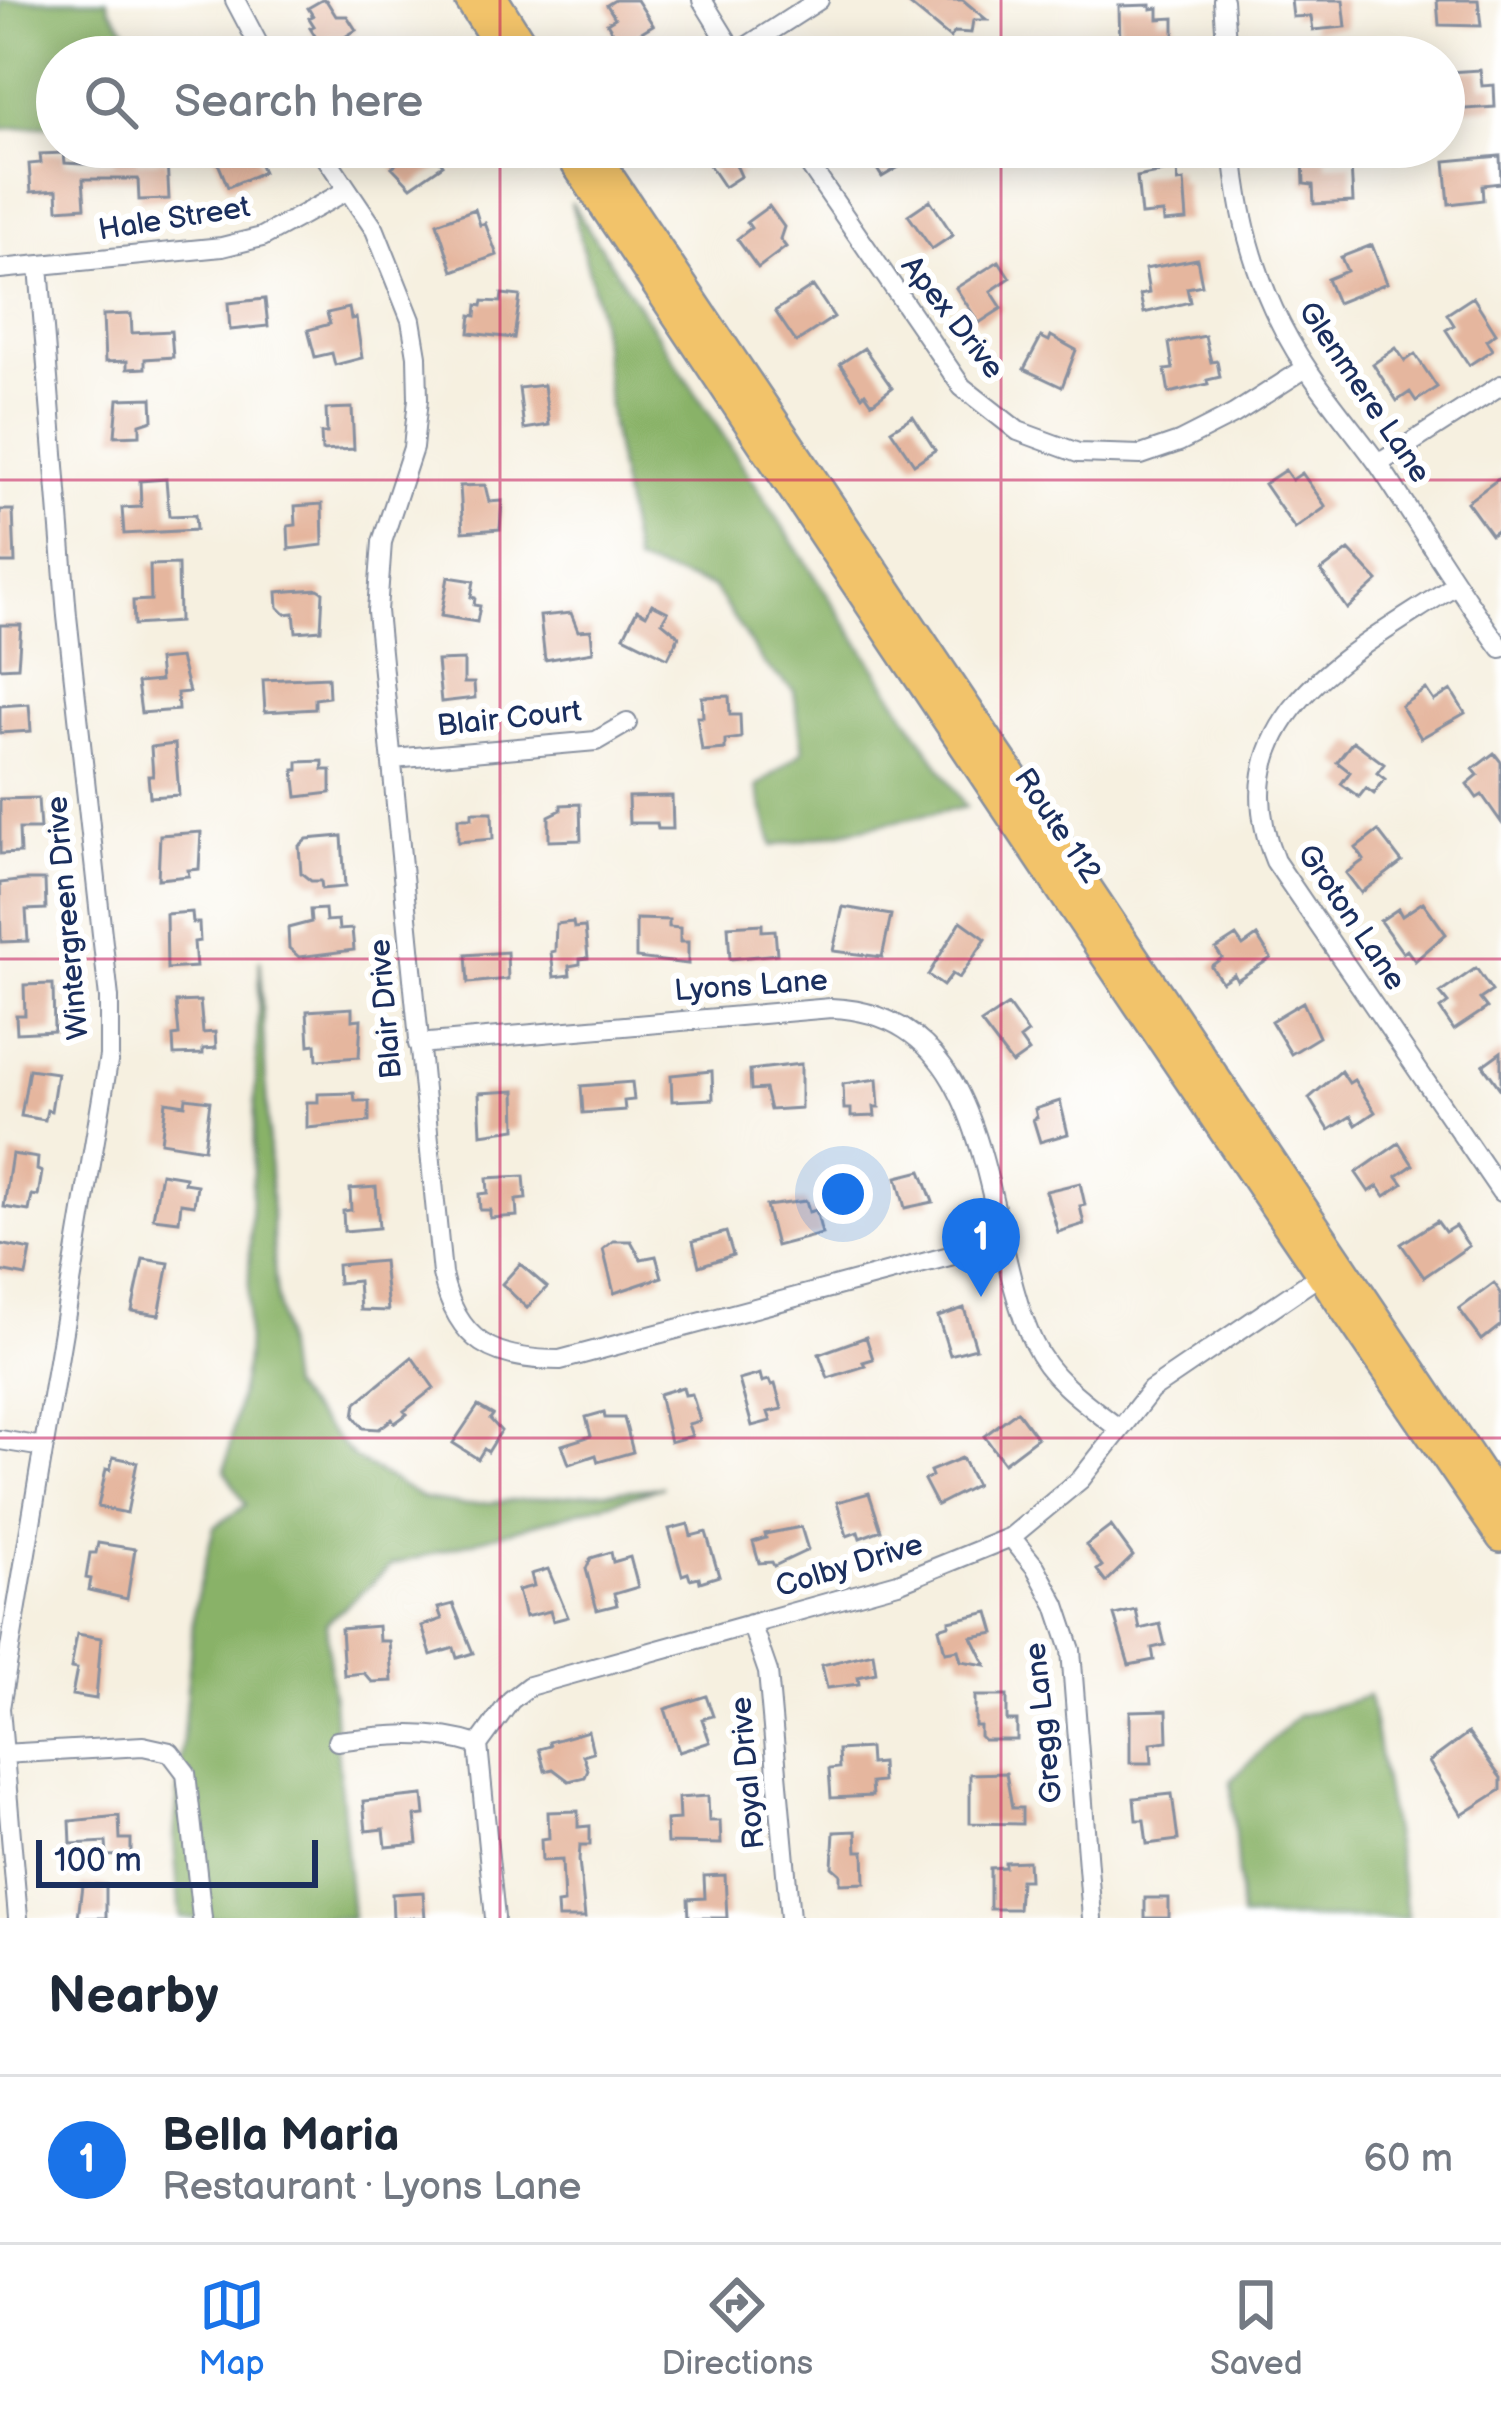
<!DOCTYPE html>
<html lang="en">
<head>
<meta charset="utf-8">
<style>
  :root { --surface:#fff; --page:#f2f2f3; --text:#1f2937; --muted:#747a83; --line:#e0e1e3; --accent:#1a73e8 }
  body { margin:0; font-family:"Balsamiq Sans",sans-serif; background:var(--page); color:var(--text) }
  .scale { position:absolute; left:36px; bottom:30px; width:282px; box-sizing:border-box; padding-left:12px; border:6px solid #1b2f5e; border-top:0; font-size:33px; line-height:42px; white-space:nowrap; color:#1b2f5e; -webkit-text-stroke:9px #fff; paint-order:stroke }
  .you { position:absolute; left:843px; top:1194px; width:42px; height:42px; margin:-30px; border:9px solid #fff; border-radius:50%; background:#1a73e8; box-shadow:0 0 0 18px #1a73e833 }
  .badge { display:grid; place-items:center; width:78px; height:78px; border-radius:50%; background:var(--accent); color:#fff; font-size:39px; font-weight:700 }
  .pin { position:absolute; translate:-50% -99px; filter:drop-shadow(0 3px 6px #0008) }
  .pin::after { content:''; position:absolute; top:63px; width:42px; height:36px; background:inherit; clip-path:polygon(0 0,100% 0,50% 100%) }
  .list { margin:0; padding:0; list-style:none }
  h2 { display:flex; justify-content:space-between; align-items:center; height:156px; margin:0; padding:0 48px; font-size:51px }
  h2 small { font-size:39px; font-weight:400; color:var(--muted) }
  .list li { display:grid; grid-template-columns:78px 1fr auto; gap:36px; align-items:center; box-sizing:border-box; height:168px; padding:0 48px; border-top:3px solid var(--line) }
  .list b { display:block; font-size:45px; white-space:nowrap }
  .list p { margin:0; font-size:39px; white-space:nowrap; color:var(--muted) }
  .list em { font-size:39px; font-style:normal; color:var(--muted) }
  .icon { flex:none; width:66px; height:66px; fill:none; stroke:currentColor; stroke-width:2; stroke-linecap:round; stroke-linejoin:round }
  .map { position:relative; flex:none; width:1501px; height:1918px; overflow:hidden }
  .search { position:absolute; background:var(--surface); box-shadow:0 6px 30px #0003; left:36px; right:36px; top:36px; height:132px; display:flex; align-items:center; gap:30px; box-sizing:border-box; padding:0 42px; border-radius:66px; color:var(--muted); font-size:45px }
  .sheet { height:324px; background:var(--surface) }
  nav { display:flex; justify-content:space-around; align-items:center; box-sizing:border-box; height:168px; border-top:3px solid var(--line); background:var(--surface); font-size:33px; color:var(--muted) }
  nav a { display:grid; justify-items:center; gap:6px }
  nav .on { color:var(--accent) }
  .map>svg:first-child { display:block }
</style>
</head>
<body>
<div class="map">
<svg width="1501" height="1918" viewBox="0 0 1501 1918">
  <rect width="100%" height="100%" fill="#fff"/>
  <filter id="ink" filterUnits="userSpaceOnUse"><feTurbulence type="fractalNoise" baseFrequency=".00833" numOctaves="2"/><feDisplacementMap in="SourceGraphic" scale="24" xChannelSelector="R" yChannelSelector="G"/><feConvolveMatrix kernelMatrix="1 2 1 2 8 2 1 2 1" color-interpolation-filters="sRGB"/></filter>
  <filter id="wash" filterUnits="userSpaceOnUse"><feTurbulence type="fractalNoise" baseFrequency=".004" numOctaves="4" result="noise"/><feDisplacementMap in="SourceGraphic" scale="48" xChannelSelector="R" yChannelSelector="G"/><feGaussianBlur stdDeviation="2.7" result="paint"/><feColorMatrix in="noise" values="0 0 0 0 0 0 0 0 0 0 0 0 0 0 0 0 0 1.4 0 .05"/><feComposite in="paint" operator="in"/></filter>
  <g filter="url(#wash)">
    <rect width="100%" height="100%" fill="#f6f0e0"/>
    <!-- forest -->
    <path fill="#89b268" stroke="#527063" stroke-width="3" d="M0 0H107L110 9 147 57H57V125L0 129Z
      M571 202 966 807 773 846 757 787 803 751 794 691 763 663 713 587 635 563 611 424 598 307Z
      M260 959 275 1280 289 1388 354 1458 424 1499 463 1505 663 1487 392 1565 326 1623 352 1918H180L174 1840 194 1609 214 1527 246 1505 225 1471 246 1360Z
      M1369 1696 1408 1918H1241L1231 1781 1297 1716Z"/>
    <g id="blocks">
      <!-- building -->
      <path fill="#e5b69e" d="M322 0H326L336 16H347L356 30 324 50 310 28 314 26 309 18 313 16 308 8Z
        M615 0H637L653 25 620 45 607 23 615 18 607 5Z
        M904 0H963L987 20H973L971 33 955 32 950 38Z
        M1291 0H1343L1346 27 1313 30 1311 16 1293 17Z
        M1437 0H1478L1481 26 1439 25Z
        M1151 5V9L1158 8V19L1174 18V45L1120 46 1119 6Z
        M1480 70 1482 86 1494 85 1495 107 1451 110 1448 72Z
        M222 147H238L241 153 253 148 263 172 228 187 213 151Z
        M397 147H430L443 165 411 187 392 167 396 164 388 153Z
        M697 147H728L741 176 724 187Z
        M863 147H894L904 164 882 177Z
        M64 153 65 163 82 164 115 163 114 155 137 154V162L167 160 169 199 139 200 138 179H83L85 207 58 209 57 190 31 192 29 164 41 163 40 154Z
        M1500 156 1501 183 1482 185 1483 200 1449 204 1445 161Z
        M1326 157V165L1351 164 1353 202 1314 204 1313 185 1304 184 1303 158Z
        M1177 169 1178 182 1184 181 1187 220 1164 222 1163 213 1141 215 1137 177Z
        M930 200 953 235 932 249 908 215Z
        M769 206 784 227 780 239 786 247 758 268 737 239 751 228 747 222Z
        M475 209 480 225 485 223 497 255 453 271 437 223Z
        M1372 245 1387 283 1337 303 1327 279 1347 271 1341 257Z
        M1197 259 1202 285 1187 288 1190 302 1144 313 1140 295 1149 293 1145 269Z
        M999 261 1010 278 991 291 1002 308 979 323 956 288Z
        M813 286 834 317 796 342 775 311Z
        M502 294 520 296 514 338 469 333 471 315 476 316 477 305 482 306 483 301 501 302Z
        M1473 297 1496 333 1486 340 1492 350 1469 365 1446 330 1454 325 1447 314Z
        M265 299 268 326 230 330 228 303Z
        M349 308 351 319 356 318 362 358 335 365 332 353 315 357 308 330 330 324 327 313Z
        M131 314 132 333 171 331 173 357 145 359V368L127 369V361L105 362 103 315Z
        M1051 336 1076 350 1062 387 1024 369 1041 337 1049 341Z
        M1205 336 1211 362 1217 361 1220 377 1207 380 1208 384 1169 393 1165 370 1173 369 1169 343Z
        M864 348 892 388 872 403 865 393 862 396 840 364Z
        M1396 348 1405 361 1415 354 1437 387 1416 401 1410 392 1397 401 1373 364Z
        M544 385 549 425 524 429 519 388Z
        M152 398 153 420 140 424V435L115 436 118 399Z
        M352 408 354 449 322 451 321 433H327L326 409Z
        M913 416 935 450 914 464 891 430Z
        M1285 470 1292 480 1302 473 1326 507 1295 529 1264 484Z
        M1501 477V528L1491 535 1467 502Z
        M166 479 169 516 195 515 196 530 124 534 122 508 141 507 140 481Z
        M485 485 489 502 502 501 500 529 463 532 460 486Z
        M322 504 323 545 289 549 288 526 296 525 295 506Z
        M0 510H13L15 563H0Z
        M1349 550 1378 581 1347 609 1321 571Z
        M178 564 179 622 134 625 133 601 151 600 150 565Z
        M448 577 474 581 471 597 475 598 474 605 480 606 477 622 441 616Z
        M318 589 323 592 321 630 296 632 294 613 285 614 278 607 277 592Z
        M652 604 668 612 662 622 679 636 668 658 624 636 637 610 646 615Z
        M571 613 578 631 591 630 593 652 545 660 540 616Z
        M0 625H21L18 667 0 668Z
        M180 658 189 692 177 693 178 710 141 713 137 683 160 681 158 660Z
        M464 660V683H474L475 698 441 702 437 661Z
        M328 677 329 697 315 699V709L265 712 263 680Z
        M1426 689 1434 701 1451 690 1465 713 1421 738 1401 706Z
        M729 696 730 715H740L741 738 725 740V749L702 751 697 717H703L702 697Z
        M29 704 31 731 0 733V706Z
        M1353 741 1384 764 1377 773 1385 779 1374 794 1366 788 1359 797 1341 784 1350 772 1337 762Z
        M175 744 179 795 150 797 148 776H153L151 747Z
        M1494 753 1501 762V822L1482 795 1477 798 1467 784 1478 775 1473 769Z
        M323 761V770H331V793L297 797 294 770H298V762Z
        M672 796 673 829H658L657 823H629L628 797Z
        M38 798 40 829H19L20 853 0 854V799Z
        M580 804 581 840 549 841V816L561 810V805Z
        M472 812H492L493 839 458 842V818H472Z
        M1378 831 1402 862 1361 893 1346 873 1364 860 1356 848Z
        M201 832 199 869 188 870 189 876 158 879 160 835Z
        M342 836 345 887 322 889 321 881H311L301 873 299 846 307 839Z
        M26 880H45L46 909 26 910 28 941 1 942 0 883Z
        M1423 902 1446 934 1415 961 1407 950 1403 953 1380 921 1398 909 1402 916Z
        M843 907 891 915 882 957 833 951Z
        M325 909 326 921 338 920 339 930 352 929 354 950 299 957 289 948 288 928 311 922 310 910Z
        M192 912 193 923H199L200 941 194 942 196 967 167 969 166 914Z
        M636 919 669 920V927L680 928V942H688V964L636 958Z
        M961 921 986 939 959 978 952 974 943 986 928 975Z
        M573 922 574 928 585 927 588 958 580 959V964L569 966 570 975 554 977 551 952 555 951 556 924Z
        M762 924V931L775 930 777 954 730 959 728 926Z
        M1236 936 1243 946 1257 936 1271 958 1237 980 1234 974 1222 982 1211 966 1222 958 1216 949Z
        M507 952 508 979 468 983 466 955Z
        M1476 968 1492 991 1480 999 1487 1008 1454 1030 1440 1009 1448 1003 1440 993Z
        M53 984 54 1031 17 1033 16 1015H25L24 985Z
        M200 1001 203 1033 215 1032 216 1048 203 1049V1054L174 1055 173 1036 179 1035 176 1002Z
        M1303 1002 1319 1037 1291 1054 1271 1021Z
        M1008 1005 1028 1033 1020 1039 1029 1052 1012 1064 981 1023Z
        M352 1008V1020L361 1019 359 1057 317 1060 316 1044 309 1045 307 1011Z
        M1501 1052V1090L1483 1065Z
        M801 1064V1108L770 1110 765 1089 751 1090 750 1070Z
        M29 1069 57 1073 51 1111 47 1110 45 1120 21 1116Z
        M712 1071 713 1099 672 1101 671 1075Z
        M1341 1071 1349 1083 1354 1080 1375 1112 1356 1125 1351 1116 1329 1130 1309 1098Z
        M877 1079 879 1107H874L875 1116 851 1117V1109H844L843 1084Z
        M632 1082 634 1100 624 1101 625 1110 583 1113 581 1086Z
        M515 1091 516 1129 481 1134 479 1093Z
        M354 1093 355 1101H369V1122L307 1128V1102H318V1094Z
        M186 1098 210 1101 204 1149 161 1142 166 1102 185 1105Z
        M1060 1101 1068 1134 1040 1142 1033 1119 1037 1118 1035 1109Z
        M1399 1143 1413 1165 1397 1176 1403 1184 1385 1196 1378 1186 1369 1192 1356 1173Z
        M12 1154 38 1158 37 1170 42 1172 38 1196 32 1195 29 1211 4 1207Z
        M921 1171 933 1202 905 1208 897 1177Z
        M161 1173 185 1177 184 1183 197 1185 194 1205 181 1203 179 1221 153 1218Z
        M524 1176 526 1199 516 1200 517 1216 490 1218V1210H480L479 1194 488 1193 487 1178Z
        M1080 1183 1085 1205 1080 1206 1084 1224 1058 1232 1046 1191Z
        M376 1187 379 1228 344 1231 343 1211 351 1210 350 1189Z
        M806 1201 809 1212 816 1210 822 1234 776 1246 766 1206Z
        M1437 1221 1445 1232 1455 1226 1469 1246 1424 1277 1401 1244Z
        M726 1232 733 1255 699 1266 693 1241Z
        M613 1241H631L641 1259 656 1256 662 1277 614 1293 603 1249Z
        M0 1244 31 1250 26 1276 0 1271Z
        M143 1259 169 1263 159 1315 132 1311Z
        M383 1261 388 1311 360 1310 358 1281 338 1283 337 1265Z
        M520 1264 547 1287 527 1308 502 1284Z
        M1494 1283 1501 1293V1325L1482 1340 1459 1309Z
        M964 1308 976 1348 950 1355 938 1317Z
        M866 1337 873 1359 863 1362 865 1366 828 1378 819 1354Z
        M412 1357 434 1388 404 1411 407 1414 395 1423 392 1419 379 1429 363 1428 354 1416 356 1403Z
        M760 1374 762 1382 769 1380 771 1385 775 1384 782 1409 768 1412 771 1421 752 1426 739 1380Z
        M683 1387 685 1395 692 1394 700 1421 688 1424 692 1436 670 1442 659 1394Z
        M478 1406 493 1415 490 1419 501 1431 488 1452 484 1449 478 1459 453 1443Z
        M1017 1411 1037 1438 1004 1463 984 1436Z
        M604 1412 605 1418H624L633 1452 598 1462 596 1455 569 1464 562 1445 591 1436 586 1417Z
        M113 1457 137 1462 127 1513 98 1507 106 1469 110 1470Z
        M962 1458 976 1485 937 1505 924 1480 932 1476 930 1471Z
        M869 1493 881 1530 860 1538 858 1532 847 1536 837 1502Z
        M688 1524 691 1536 706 1532 719 1576 700 1582 699 1577 690 1579 688 1573 682 1575 669 1529Z
        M1111 1526 1133 1556 1106 1582 1097 1570 1102 1566 1086 1545Z
        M801 1527 808 1550 774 1566 772 1562 759 1563 753 1542 766 1538 765 1534Z
        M98 1543 135 1549 127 1599 89 1590 91 1579 86 1578 90 1553H96Z
        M611 1552 613 1562 630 1557 638 1587 614 1594 617 1605 597 1610 586 1569 591 1558Z
        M548 1569 568 1617 553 1621 550 1611 525 1617 518 1590 534 1586 531 1574Z
        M453 1604 473 1653 457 1658 454 1648 431 1655 422 1626 442 1619 438 1608Z
        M1136 1610 1140 1629 1160 1624 1165 1645 1152 1648 1154 1660 1129 1665 1114 1615Z
        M989 1612 995 1633 972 1637 986 1665 961 1661 958 1650 945 1652 939 1628 949 1625V1621Z
        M378 1626 379 1641H389L392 1681 372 1682 364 1673 344 1675 341 1629Z
        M77 1634 101 1638 96 1699 72 1695 77 1669 71 1668Z
        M873 1653 876 1673 858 1677 859 1684 827 1688 822 1665Z
        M706 1696 713 1716 702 1719 710 1742 679 1752 665 1709Z
        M975 1696H1007V1721H1017V1740H984L980 1736V1726H975Z
        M1167 1710 1168 1741 1151 1743 1152 1763H1130V1711Z
        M588 1731 593 1752 583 1755 588 1770 585 1777 569 1781 553 1769 545 1771 539 1749 550 1746 549 1742Z
        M1468 1733 1501 1778V1790L1462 1815 1429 1762Z
        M869 1748 870 1764 881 1763 882 1782 871 1783 872 1796 831 1798 829 1769 839 1768 838 1750Z
        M1006 1773 1012 1808H1022V1824L970 1823V1774Z
        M1172 1794 1178 1840 1147 1844 1144 1820H1136L1134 1798Z
        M423 1795 425 1815 415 1816 418 1844 386 1847 384 1829 366 1831 363 1801Z
        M708 1796 709 1821H720L721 1844 667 1843 666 1820 679 1819 678 1798Z
        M578 1811V1827L590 1826V1845H580L579 1860 585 1918H558L557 1904 564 1903 562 1860 542 1861 541 1839 549 1838 548 1812Z
        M119 1816 120 1839H131V1855L107 1856 106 1842 71 1844 70 1821Z
        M856 1831 857 1851H864L865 1883 840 1884V1874L832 1867 834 1832Z
        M1028 1861 1029 1880H1020L1018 1909H990V1868L1005 1867V1862Z
        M725 1875 727 1918H689L688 1899 705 1898 704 1876Z
        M82 1885H106V1918H78Z
        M423 1892 425 1918H393L392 1894Z
        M1145 1898H1169V1918H1145Z"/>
    </g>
  </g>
  <g filter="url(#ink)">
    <use href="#blocks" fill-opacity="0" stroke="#88909f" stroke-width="3"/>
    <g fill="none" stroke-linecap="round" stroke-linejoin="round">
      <!-- street casing -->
      <g stroke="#88909f" stroke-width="22">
        <path id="street" d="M235 0 265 57
          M702 0 737 57
          M1223 0 1227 57
          M735 54 819 0
          M319 147 375 230 411 320 417 356 418 399 413 448 382 542 377 611 442 1274C457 1342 493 1360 560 1360L1002 1242
          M797 147 962 387 1018 431 1078 453 1141 455 1179 442 1234 414 1306 368
          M1233 147C1239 227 1262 303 1308 370 1330 403 1356 433 1379 465 1420 526 1457 589 1501 648
          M0 269 222 247 262 237 346 191
          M1378 464 1501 385
          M1455 585C1356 652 1216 715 1275 861L1501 1192
          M393 759 596 741 627 723
          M418 1044 831 1008C1002 1014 980 1233 1034 1344 1052 1381 1087 1404 1118 1428
          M0 1440 43 1447
          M1011 1537 1036 1568 1056 1605 1071 1650 1092 1918
          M752 1626 768 1672 790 1918
          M337 1741C385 1735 432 1730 478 1745
          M2 1754 143 1746 170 1752 186 1773 202 1918
          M18 1918 0 1708 109 1056V998L67 616 39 266
          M495 1918 478 1745 511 1700 529 1686 898 1583 1011 1537 1081 1479 1151 1390 1329 1269"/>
      </g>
      <!-- primary casing -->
      <g stroke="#88909f" stroke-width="32">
        <path id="primary" d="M469 0 506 57
          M495 0 531 57
          M564 147C874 612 1184 1078 1501 1538
          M590 147 1501 1502"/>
      </g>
      <!-- street -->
      <use href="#street" stroke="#fff" stroke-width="18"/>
      <!-- primary -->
      <use href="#primary" stroke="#f2c36a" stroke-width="27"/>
    </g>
  </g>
  <!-- grid -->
  <path fill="none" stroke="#c2185b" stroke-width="3" stroke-opacity="0.55" d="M500 0V57M1001 0V57M500 147V1918M1001 147V1918M0 480H1501M0 959H1501M0 1438H1501"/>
  <g text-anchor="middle" stroke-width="12" stroke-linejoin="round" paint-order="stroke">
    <!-- street labels -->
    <g font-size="30" fill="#1b2f5e" stroke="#fff">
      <text transform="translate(174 218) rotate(-9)" y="10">Hale Street</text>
      <text transform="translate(953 317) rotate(52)" y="10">Apex Drive</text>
      <text transform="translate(1365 392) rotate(56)" y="10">Glenmere Lane</text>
      <text transform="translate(509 718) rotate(-6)" y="10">Blair Court</text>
      <text transform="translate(1058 825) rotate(56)" y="10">Route 112</text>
      <text transform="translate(1352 917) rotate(56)" y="10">Groton Lane</text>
      <text transform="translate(67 918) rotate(-95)" y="10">Wintergreen Drive</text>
      <text transform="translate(751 985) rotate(-4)" y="10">Lyons Lane</text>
      <text transform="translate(385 1009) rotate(-95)" y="10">Blair Drive</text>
      <text transform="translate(849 1565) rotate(-17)" y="10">Colby Drive</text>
      <text transform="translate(1043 1723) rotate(-96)" y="10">Gregg Lane</text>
      <text transform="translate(747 1773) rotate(-95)" y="10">Royal Drive</text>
    </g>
  </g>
</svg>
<div class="scale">100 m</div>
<div class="you"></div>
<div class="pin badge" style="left:981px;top:1297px">1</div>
<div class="search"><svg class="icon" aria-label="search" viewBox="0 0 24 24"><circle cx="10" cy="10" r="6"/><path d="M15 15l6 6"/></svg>Search here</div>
</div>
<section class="sheet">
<h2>Nearby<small></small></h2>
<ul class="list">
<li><span class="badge">1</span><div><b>Bella Maria</b><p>Restaurant · Lyons Lane</p></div><em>60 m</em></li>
</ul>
</section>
<nav>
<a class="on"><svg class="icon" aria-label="map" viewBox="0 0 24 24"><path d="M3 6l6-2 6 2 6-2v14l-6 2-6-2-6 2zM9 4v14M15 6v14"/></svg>Map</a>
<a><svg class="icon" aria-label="directions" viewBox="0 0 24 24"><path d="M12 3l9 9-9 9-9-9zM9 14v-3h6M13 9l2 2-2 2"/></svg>Directions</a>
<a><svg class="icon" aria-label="saved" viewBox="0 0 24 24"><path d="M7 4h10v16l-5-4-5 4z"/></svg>Saved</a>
</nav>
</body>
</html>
